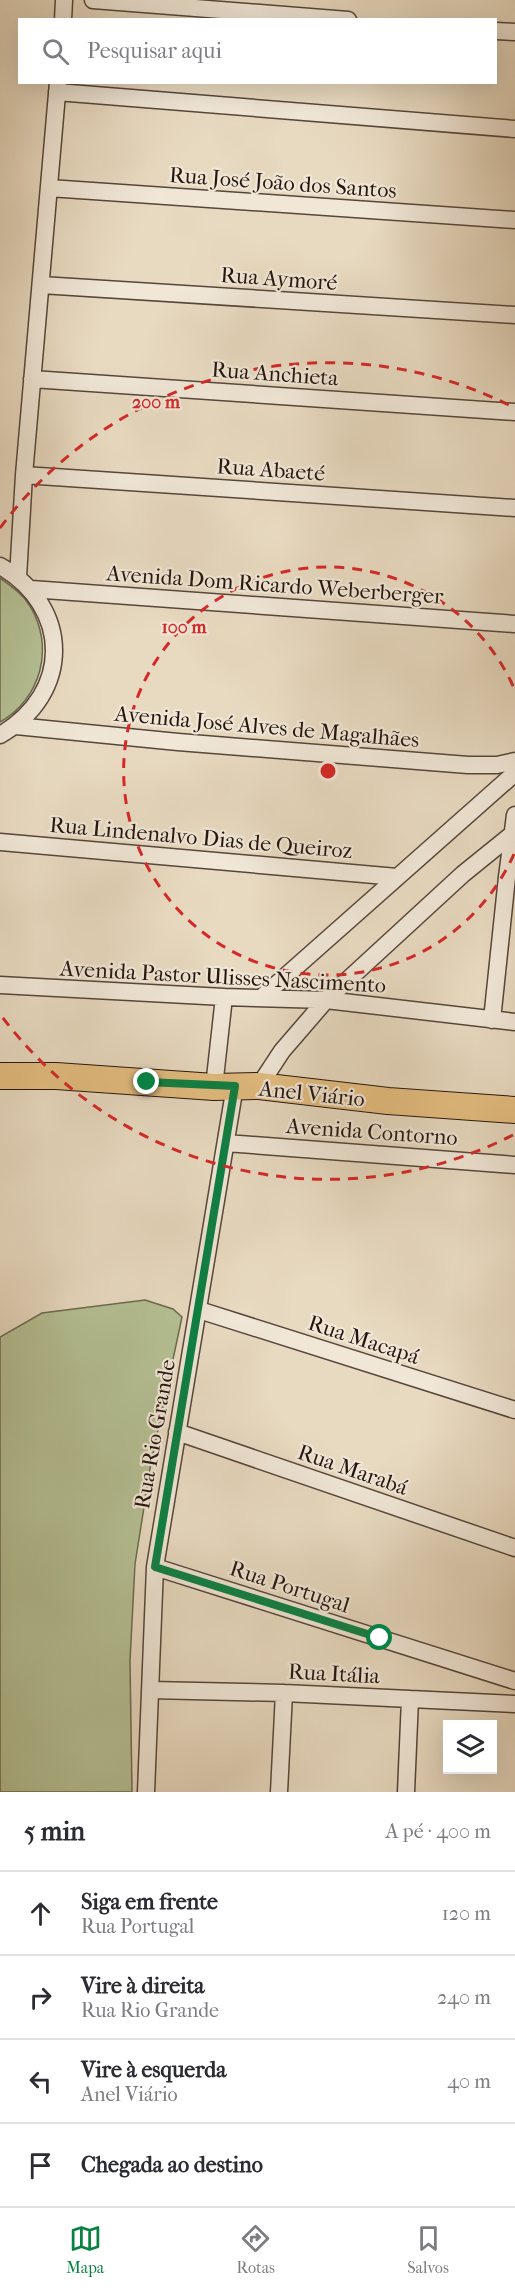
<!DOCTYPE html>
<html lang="pt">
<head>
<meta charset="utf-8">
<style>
  :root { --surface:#fff; --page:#f7f7f7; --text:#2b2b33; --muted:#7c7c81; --line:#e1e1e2; --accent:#0b8043 }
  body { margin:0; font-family:"IM FELL French Canon",serif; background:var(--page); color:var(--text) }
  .controls { position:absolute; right:18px; bottom:18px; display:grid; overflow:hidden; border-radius:0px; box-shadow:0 6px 24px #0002 }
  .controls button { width:54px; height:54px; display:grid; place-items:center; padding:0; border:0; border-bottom:2px solid var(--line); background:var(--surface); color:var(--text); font:30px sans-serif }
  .stop { position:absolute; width:18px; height:18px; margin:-14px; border:4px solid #0b8043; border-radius:50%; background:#fff }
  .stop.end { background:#0b8043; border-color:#fff; box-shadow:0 2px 6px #0008 }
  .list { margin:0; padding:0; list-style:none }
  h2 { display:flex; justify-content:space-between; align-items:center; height:78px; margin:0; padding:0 24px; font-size:26px }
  h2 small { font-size:20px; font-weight:400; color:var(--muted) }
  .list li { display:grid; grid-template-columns:39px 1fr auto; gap:18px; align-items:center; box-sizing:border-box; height:84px; padding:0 24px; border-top:2px solid var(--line) }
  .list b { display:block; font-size:22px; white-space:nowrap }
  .list p { margin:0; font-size:20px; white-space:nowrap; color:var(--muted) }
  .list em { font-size:20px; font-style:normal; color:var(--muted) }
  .icon { flex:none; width:33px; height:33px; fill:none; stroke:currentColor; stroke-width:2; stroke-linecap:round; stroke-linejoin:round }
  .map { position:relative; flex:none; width:515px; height:1792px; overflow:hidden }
  .search { position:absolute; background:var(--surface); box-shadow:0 6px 24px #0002; left:18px; right:18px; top:18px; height:66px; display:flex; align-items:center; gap:15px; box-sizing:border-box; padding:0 21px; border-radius:0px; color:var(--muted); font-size:22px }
  .sheet { height:414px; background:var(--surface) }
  nav { display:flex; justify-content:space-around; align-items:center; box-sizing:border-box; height:84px; border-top:2px solid var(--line); background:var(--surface); font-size:16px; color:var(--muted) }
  nav a { display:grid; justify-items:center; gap:3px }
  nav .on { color:var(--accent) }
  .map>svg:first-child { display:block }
</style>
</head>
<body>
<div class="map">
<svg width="515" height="1792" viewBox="0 0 515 1792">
  <rect width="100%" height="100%" fill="#e8dac1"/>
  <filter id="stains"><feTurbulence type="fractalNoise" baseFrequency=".00333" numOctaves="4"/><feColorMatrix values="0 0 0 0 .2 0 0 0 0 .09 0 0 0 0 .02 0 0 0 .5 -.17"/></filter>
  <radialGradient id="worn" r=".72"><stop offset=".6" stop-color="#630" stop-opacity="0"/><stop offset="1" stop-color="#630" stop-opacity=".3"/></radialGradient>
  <!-- green -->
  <path fill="#b4c094" stroke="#6c6a51" stroke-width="1.5" d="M0 578C11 586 23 594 30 606 55 647 41 699 0 722Z
    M145 1300 173 1309 182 1317 151 1463 135 1564 130 1661 132 1792H0V1337L42 1313Z"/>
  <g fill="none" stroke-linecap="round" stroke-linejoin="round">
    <!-- street casing -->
    <g stroke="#56463b" stroke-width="19">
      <path id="street" d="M93 0 348 20
        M63 20 64 0
        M496 31 515 32
        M57 92 515 129
        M49 188 515 220
        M41 285 515 315
        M32 379 515 412
        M24 475 515 508
        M0 566C72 607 72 694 0 735
        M18 577 24 475 58 82
        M31 589 515 624
        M16 726 178 742 468 765H497L515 761
        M0 842 397 877
        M0 985 224 997 326 1000 515 1022
        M261 998 515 773
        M492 1020 507 877 515 815
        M259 1086 282 1051 326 1000 463 874 515 832
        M214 1087 224 997
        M226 1143 515 1165
        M199 1310 515 1410
        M177 1432 515 1548
        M155 1567 515 1681
        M150 1690 284 1693 515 1704
        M146 1792 155 1567 235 1086
        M279 1792 284 1693
        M406 1792 410 1699"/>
    </g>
    <!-- primary casing -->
    <g stroke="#25150e" stroke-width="28">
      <path id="primary" d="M0 1076H56L214 1087 259 1086 388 1101 515 1110"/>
    </g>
    <!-- street -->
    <use href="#street" stroke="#f0e7d7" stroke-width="16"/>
    <!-- primary -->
    <use href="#primary" stroke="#e4bd80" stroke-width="26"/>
  </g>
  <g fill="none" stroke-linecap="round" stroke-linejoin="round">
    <!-- route -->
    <path stroke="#0b8043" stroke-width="8" d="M147 1082 235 1086 155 1567 380 1638"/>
  </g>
  <!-- distance rings -->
  <g fill="none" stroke="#d62828" stroke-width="3" stroke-dasharray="10 8">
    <path d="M514 854A204 204 0 1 1 514 688"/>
    <path d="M513 1135A408 408 0 0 1 0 1014M0 528A408 408 0 0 1 513 407"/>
  </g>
  <g text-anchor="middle" stroke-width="4.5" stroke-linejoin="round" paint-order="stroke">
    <!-- street labels -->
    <g font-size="22" fill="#25150e" stroke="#f0e7d7">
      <text transform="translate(283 182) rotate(4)" y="8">Rua José João dos Santos</text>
      <text transform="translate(279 278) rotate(4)" y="8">Rua Aymoré</text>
      <text transform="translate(275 373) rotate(4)" y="8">Rua Anchieta</text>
      <text transform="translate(271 469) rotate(4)" y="8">Rua Abaeté</text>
      <text transform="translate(275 584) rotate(4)" y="8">Avenida Dom Ricardo Weberberger</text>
      <text transform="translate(267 726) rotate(5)" y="8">Avenida José Alves de Magalhães</text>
      <text transform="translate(201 837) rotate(5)" y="8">Rua Lindenalvo Dias de Queiroz</text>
      <text transform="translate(223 976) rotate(3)" y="8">Avenida Pastor Ulisses Nascimento</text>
      <text transform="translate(312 1093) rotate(6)" y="8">Anel Viário</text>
      <text transform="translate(372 1131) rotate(4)" y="8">Avenida Contorno</text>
      <text transform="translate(364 1339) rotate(18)" y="8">Rua Macapá</text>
      <text transform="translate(154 1434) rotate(-80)" y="8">Rua Rio Grande</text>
      <text transform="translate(353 1469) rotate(19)" y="8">Rua Marabá</text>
      <text transform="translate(290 1586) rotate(18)" y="8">Rua Portugal</text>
      <text transform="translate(334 1673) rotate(3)" y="8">Rua Itália</text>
    </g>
  </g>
  <circle cx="328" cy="771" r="9" fill="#d62828" stroke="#f0e7d7" stroke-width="3"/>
  <g font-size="18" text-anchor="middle" font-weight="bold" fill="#d62828" stroke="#f0e7d7" stroke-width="4.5" stroke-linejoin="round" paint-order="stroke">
    <text x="156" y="408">200 m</text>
    <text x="184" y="633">100 m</text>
  </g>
  <rect width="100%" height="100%" filter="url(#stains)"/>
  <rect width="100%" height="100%" fill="url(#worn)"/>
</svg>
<div class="controls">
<button><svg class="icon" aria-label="layers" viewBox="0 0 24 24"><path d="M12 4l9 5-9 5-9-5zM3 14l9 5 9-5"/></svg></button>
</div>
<div class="stop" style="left:380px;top:1638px"></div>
<div class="stop end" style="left:147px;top:1082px"></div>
<div class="search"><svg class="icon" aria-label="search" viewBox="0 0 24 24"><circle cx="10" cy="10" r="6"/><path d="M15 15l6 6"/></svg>Pesquisar aqui</div>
</div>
<section class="sheet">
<h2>5 min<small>A pé · 400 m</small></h2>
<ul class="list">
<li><svg class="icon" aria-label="ahead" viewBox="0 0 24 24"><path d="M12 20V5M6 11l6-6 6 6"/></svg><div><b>Siga em frente</b><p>Rua Portugal</p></div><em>120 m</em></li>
<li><svg class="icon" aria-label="right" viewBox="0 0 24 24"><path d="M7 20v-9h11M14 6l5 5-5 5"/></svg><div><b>Vire à direita</b><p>Rua Rio Grande</p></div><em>240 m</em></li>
<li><svg class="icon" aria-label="left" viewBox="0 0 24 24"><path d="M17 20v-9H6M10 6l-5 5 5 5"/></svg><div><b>Vire à esquerda</b><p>Anel Viário</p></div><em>40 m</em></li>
<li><svg class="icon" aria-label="arrive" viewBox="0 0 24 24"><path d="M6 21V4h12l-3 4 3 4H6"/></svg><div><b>Chegada ao destino</b></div></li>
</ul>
</section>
<nav>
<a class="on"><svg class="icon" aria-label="map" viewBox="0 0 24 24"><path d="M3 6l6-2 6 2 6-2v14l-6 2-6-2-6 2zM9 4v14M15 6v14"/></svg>Mapa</a>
<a><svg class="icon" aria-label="directions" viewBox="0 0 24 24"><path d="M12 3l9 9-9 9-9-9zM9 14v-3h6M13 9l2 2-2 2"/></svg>Rotas</a>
<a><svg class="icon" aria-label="saved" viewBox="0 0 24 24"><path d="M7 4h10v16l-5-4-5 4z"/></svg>Salvos</a>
</nav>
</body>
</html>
